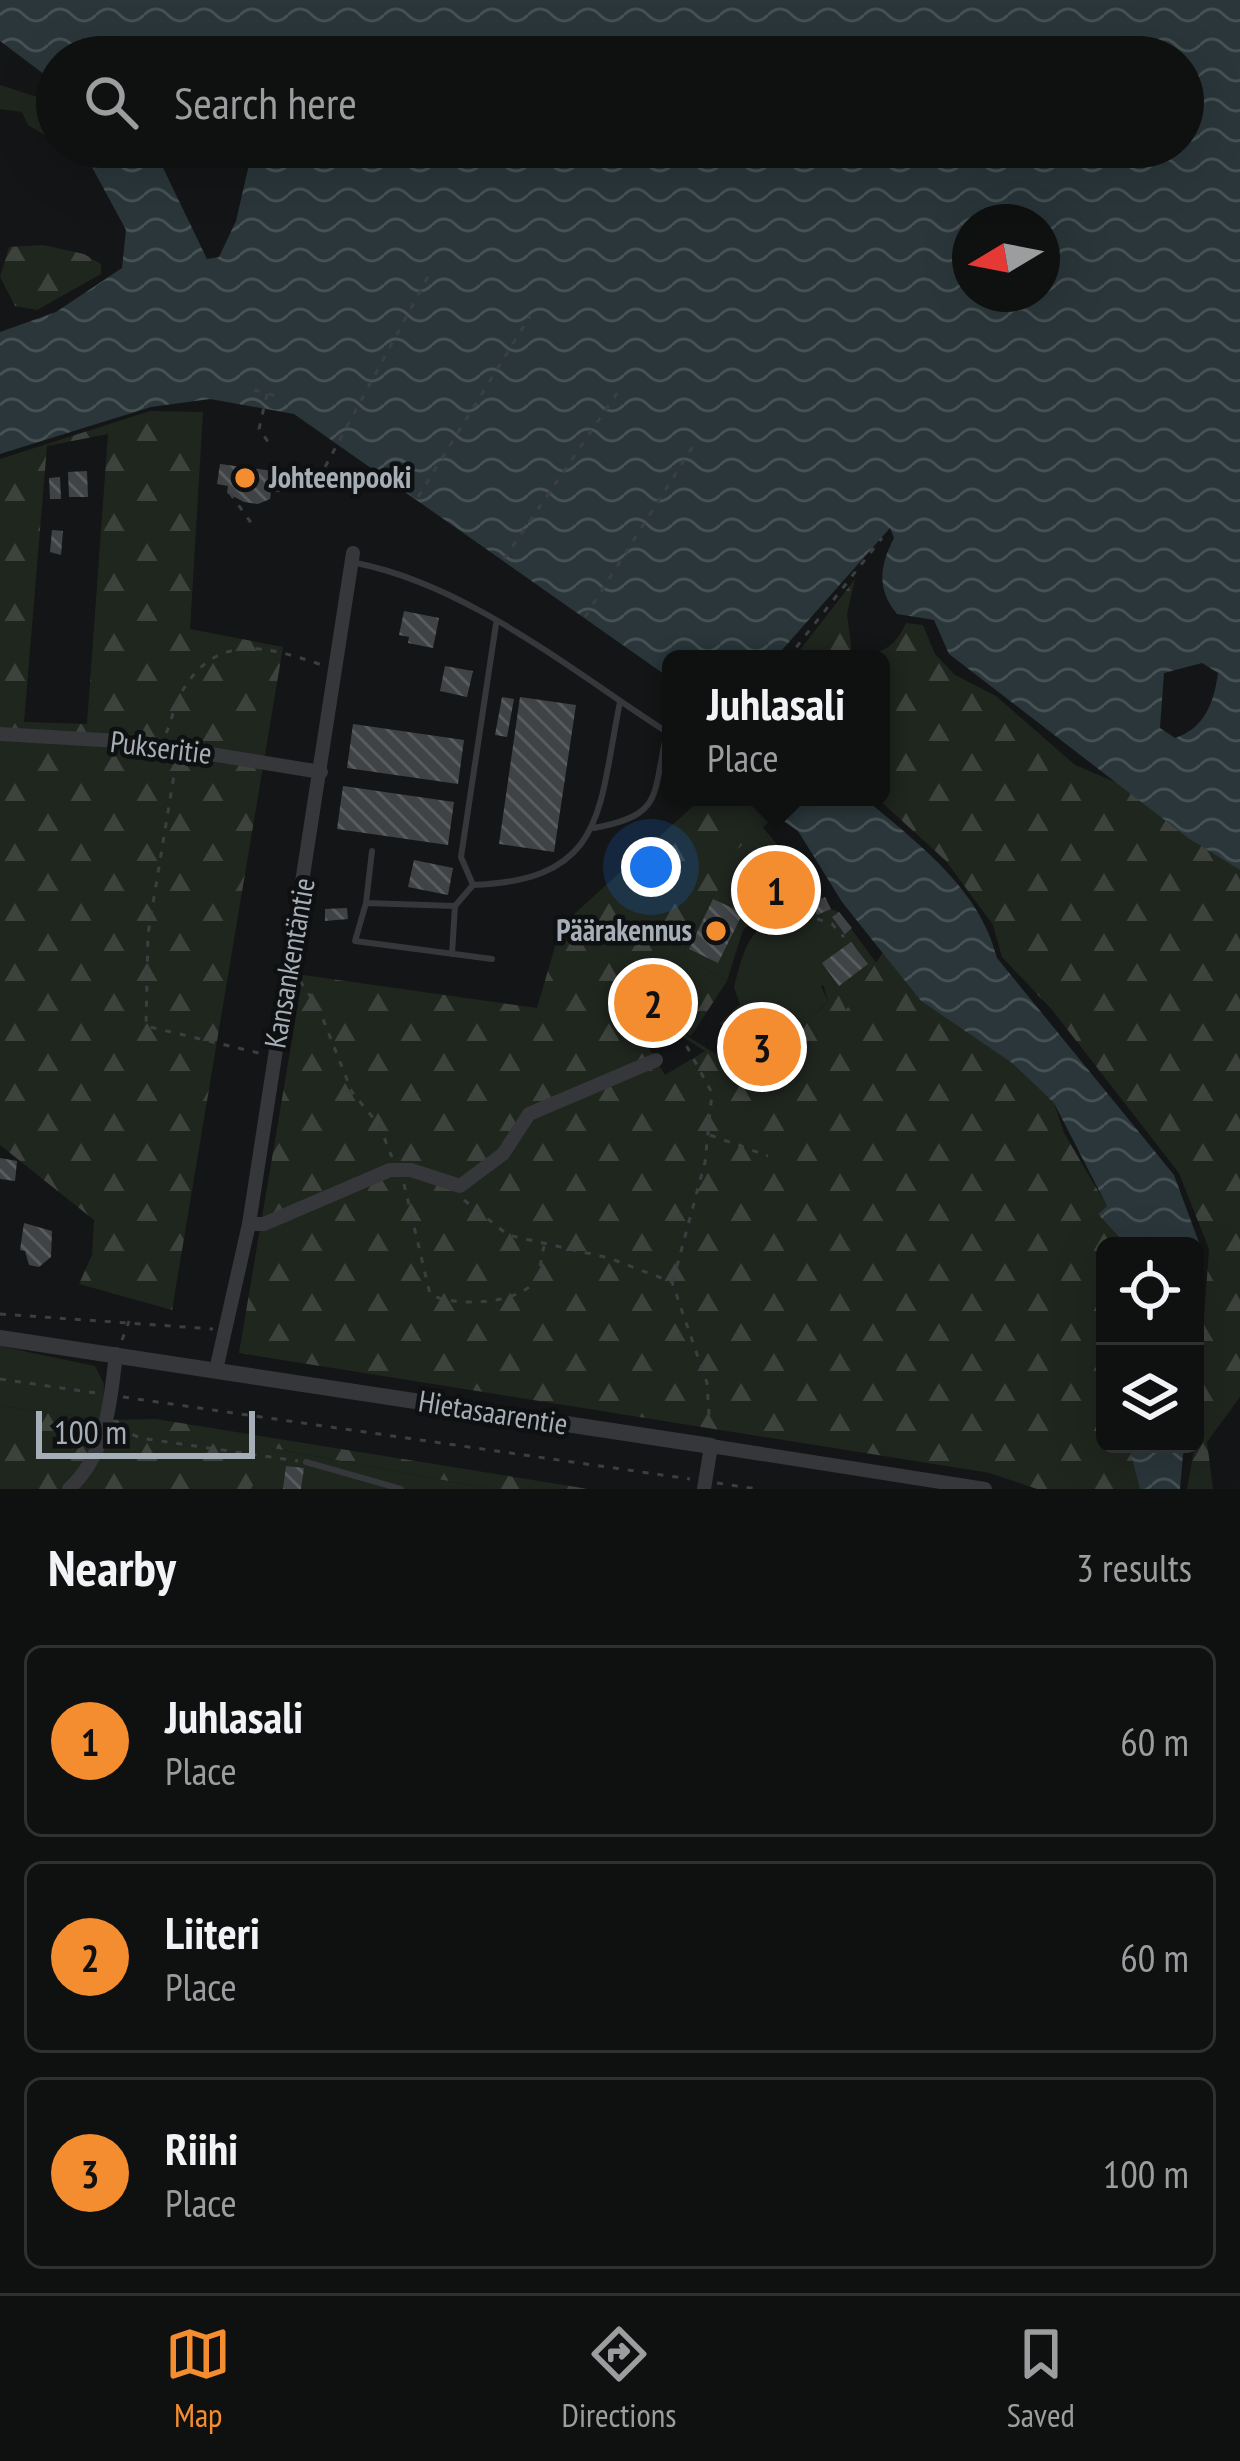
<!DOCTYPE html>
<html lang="en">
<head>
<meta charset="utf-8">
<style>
  :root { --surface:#0f1010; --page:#1d1e1e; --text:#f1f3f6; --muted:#9b9d9f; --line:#2f3030; --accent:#f48d2f }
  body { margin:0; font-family:"PT Sans Narrow",sans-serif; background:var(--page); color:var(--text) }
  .controls { position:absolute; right:36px; bottom:36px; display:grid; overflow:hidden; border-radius:18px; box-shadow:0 12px 48px #0002 }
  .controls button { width:108px; height:108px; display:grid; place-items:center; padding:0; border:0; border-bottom:3px solid var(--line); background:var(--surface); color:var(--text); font:60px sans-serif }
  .compass { position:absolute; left:952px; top:204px; width:108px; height:108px; border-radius:50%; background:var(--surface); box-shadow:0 12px 48px #0002; rotate:260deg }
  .scale { position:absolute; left:36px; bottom:30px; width:219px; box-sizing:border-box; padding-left:12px; border:6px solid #a6aeb7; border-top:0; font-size:33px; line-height:42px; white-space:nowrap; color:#a6aeb7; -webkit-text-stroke:9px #0f1011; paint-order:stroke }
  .you { position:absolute; left:651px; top:867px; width:42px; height:42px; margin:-30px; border:9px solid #fff; border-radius:50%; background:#1a73e8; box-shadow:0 0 0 18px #1a73e833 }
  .badge { display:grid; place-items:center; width:78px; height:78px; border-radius:50%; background:var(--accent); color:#111; font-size:39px; font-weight:700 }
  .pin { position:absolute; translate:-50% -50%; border:6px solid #fff; box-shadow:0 3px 12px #0006 }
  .popup { position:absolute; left:662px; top:650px; width:228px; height:156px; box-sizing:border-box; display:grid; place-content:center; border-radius:18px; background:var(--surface); filter:drop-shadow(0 3px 9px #0005); font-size:39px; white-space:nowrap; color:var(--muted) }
  .popup b { font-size:45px; color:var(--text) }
  .popup::after { content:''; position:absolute; left:50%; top:100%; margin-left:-24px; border:24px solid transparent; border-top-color:var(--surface) }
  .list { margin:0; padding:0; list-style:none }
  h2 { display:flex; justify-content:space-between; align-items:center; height:156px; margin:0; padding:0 48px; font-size:51px }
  h2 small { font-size:39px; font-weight:400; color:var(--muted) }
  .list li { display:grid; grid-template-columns:78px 1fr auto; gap:36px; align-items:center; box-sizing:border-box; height:192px; margin:0 24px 24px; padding:0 24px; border:3px solid var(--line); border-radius:18px }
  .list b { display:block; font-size:45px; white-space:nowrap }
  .list p { margin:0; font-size:39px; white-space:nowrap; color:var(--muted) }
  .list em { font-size:39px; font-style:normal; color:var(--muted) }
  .icon { flex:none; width:66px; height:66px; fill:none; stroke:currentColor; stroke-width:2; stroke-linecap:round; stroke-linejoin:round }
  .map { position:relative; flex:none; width:1240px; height:1489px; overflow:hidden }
  .search { position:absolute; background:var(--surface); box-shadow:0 12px 48px #0002; left:36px; right:36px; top:36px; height:132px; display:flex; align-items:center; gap:30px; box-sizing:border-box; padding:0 42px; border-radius:66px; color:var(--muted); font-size:45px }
  .sheet { height:804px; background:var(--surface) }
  nav { display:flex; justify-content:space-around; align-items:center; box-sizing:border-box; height:168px; border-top:3px solid var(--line); background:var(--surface); font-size:33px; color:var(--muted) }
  nav a { display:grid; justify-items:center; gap:6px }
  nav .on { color:var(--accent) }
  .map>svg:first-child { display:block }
</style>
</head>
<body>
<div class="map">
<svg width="1240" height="1489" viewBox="0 0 1240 1489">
  <defs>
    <pattern id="forest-firs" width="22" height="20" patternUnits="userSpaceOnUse" patternTransform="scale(3)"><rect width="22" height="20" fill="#1f261e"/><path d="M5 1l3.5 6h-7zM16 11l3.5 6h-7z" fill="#3d433c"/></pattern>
    <pattern id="water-waves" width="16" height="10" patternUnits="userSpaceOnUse" patternTransform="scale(3)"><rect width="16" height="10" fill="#2a363a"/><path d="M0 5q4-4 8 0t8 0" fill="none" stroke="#465154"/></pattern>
    <pattern id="building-back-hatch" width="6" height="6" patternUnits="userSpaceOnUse" patternTransform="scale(3)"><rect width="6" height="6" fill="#404346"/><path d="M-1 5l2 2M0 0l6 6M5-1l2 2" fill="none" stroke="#595c5e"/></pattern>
  </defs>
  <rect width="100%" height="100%" fill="#141516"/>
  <!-- green -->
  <path fill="#1f261e" d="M761 825 831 909 839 912 877 964 846 1011 832 982 821 986 828 1001 789 1041 782 1080 772 1091 757 1082 763 1079 759 1070 780 1061 765 1025 771 1022 767 1014 761 1016 756 1006 728 1018 733 1033 719 1024 740 1004 734 987C746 940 753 913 808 920L809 909 780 903 779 898 796 895 793 874 756 885 759 915 743 930 727 981 689 960 684 950 715 892 716 867Z
    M0 1346 95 1366 104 1384 103 1420 0 1406Z
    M271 1448 491 1489H251Z"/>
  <!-- forest -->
  <path fill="url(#forest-firs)" fill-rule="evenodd" d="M0 85 37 97 47 93 57 117V142L28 125 22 112 0 109Z
    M43 245 84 254 101 264V274L37 310 15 306 0 277 9 247Z
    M150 411 203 412 190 629 283 647 172 1310 79 1284 92 1255 94 1220 0 1145V459ZM108 434 87 724 24 722 47 446Z
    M855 579 847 614 852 653C880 656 894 649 906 623L923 625 935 654 955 675 996 696 1075 765 1122 785 1240 870V1397L1207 1442 1213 1489H1187L1195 1444 1209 1249 1179 1173 1053 1011 1002 957 993 925 946 861 876 797H881V659H793Z
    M703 797H765L776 816 718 866 728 873V885L715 892 684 950 689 960 727 981 691 1036 681 1032 772 1090 781 1080C773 1047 808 1024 828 1001L821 977 832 982 846 1010 883 952 921 1001 1012 1063 1054 1103 1064 1133 1107 1206 1098 1214 1119 1237 1120 1246H1105V1444H1128L1140 1489H1037L990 1473 239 1353 303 975 537 1008 561 926ZM664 1025 705 1051 665 1075 644 1040Z
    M0 1406 103 1420 156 1419 588 1489H491L272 1448 251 1489H0Z"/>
  <!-- water -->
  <path fill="url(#water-waves)" fill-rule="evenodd" d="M0 0H1240V870L1188 838 949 654 934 620 897 614C876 589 880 565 894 538L890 528 774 659H671V679L294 414 210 399 151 407 0 454V332L56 312 122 268 126 230 93 169 100 147H153L207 259 219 257 236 221 253 147H1183V57H57V84L0 41ZM970 222H1042V294H970ZM1202 663 1218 673C1214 702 1205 728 1175 738L1160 728 1164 673Z
    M776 797H863C917 843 979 887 997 958L1174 1175 1201 1248 1195 1320V1246H1120L1119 1237 1098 1214 1107 1206 1054 1103 1012 1063 921 1001 842 902 798 831 776 816Z
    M1128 1444H1184L1180 1489H1140Z"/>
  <!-- building -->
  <path fill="url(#building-back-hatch)" d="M220 464 273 471 272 480 281 492 271 491 270 499 258 504 244 502 227 493 228 486 217 484Z
    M87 471 88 497H69L68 472Z
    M60 477 61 499H50L49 478Z
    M52 530 63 531 61 555 50 552Z
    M404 611 439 618 433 648 408 643 409 637 399 635Z
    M445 666 473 671 467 697 440 691Z
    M502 697 514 699 507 737 495 735Z
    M520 697 576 705 554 852 499 844Z
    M353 724 464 740 458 784 347 768Z
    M343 786 454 802 448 845 337 829Z
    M414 860 453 868 448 895 408 887Z
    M790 865 796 896 759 906 756 884 762 869Z
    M825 897 831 909 817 915 811 903Z
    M713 899 743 913 718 963 689 949Z
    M347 908 348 919 325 921V909Z
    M839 912 852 928 845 934 832 917Z
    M851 942 868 964 839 986 822 963Z
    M757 1006 761 1016 767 1013 771 1023 765 1025 780 1061 768 1070H759L742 1029 733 1033 727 1019Z
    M0 1158 17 1161 15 1181 0 1179Z
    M24 1223 52 1231 51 1257 39 1267 29 1265 25 1251 20 1250Z
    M286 1466 304 1468 301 1489H283Z"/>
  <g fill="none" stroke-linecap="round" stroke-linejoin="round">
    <!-- path -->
    <path stroke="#3b3f42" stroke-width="3" stroke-dasharray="6 9" stroke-linecap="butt" d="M254 390 280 397
      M267 394 259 429 269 443
      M318 480 430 273
      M230 493 254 527
      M418 497 530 316
      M504 559 620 389
      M585 617 695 443
      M787 659 882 538
      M166 733C172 722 173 708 179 697 213 632 264 645 322 665
      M176 763 148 934 146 1026 263 1054
      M772 904 773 912
      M803 914 832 924 844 937
      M300 981 319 1009 352 1092 379 1125 392 1157
      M710 1135 768 1156
      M404 1184 430 1294C452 1307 515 1305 533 1283 541 1273 541 1258 544 1246
      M464 1200 508 1235 609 1258 672 1282 707 1383 710 1428
      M673 1281 705 1162 712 1093 686 1045
      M0 1314 213 1329
      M122 1340 129 1321
      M0 1379 96 1393
      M123 1397 690 1479
      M119 1428 140 1438 298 1461
      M717 1483 757 1489"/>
    <!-- service -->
    <path stroke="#35373b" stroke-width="6" d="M356 563C468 585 572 671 667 732 652 795 665 815 594 828
      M473 885 461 857 496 624
      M366 903 372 851
      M452 954 455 906
      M492 959 355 941 366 903 455 906 473 885C607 880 598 810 620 702
      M306 1462 401 1489"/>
    <!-- minor -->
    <path stroke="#35373b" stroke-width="14" d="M0 734 136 742 321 772
      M249 1224H264L390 1170H411L460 1186 503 1154 529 1114 656 1060
      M216 1370 249 1224 353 553
      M69 1489C107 1454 110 1404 116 1354
      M704 1489 711 1446 985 1489"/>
    <!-- tertiary -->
    <path stroke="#35373b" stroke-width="16" d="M0 1338 711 1446"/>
  </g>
  <!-- markers -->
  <g fill="#f48d2f" stroke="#0f1011" stroke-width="4.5">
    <circle cx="245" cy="478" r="12"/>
    <circle cx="716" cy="931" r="12"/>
  </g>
  <g text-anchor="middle" stroke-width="9" stroke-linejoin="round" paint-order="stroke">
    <!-- poi labels -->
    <g font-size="30" font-weight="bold" fill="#a6aeb7" stroke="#0f1011" text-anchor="start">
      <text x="269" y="488">Johteenpooki</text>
      <text x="692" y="941" text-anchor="end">Päärakennus</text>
    </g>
    <!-- street labels -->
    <g font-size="30" fill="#a6aeb7" stroke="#0f1011">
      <text transform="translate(161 748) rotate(7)" y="10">Pukseritie</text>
      <text transform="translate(290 963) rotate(-80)" y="10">Kansankentäntie</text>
      <text transform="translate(493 1413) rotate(9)" y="10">Hietasaarentie</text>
    </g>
  </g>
</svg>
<div class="controls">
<button><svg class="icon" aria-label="locate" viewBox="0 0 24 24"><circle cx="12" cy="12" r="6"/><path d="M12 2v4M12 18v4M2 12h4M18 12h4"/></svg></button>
<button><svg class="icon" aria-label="layers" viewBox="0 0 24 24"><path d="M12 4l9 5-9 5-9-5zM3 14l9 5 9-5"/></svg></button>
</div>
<svg class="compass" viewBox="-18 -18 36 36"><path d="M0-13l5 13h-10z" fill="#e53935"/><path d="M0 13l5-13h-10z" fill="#9b9d9f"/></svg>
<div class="scale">100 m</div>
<div class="you"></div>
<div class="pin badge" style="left:776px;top:890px">1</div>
<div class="popup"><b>Juhlasali</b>Place</div>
<div class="pin badge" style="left:653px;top:1003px">2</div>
<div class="pin badge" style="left:762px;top:1047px">3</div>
<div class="search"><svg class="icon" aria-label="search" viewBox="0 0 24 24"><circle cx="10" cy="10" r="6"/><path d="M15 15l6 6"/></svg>Search here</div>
</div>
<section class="sheet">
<h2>Nearby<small>3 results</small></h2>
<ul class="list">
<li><span class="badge">1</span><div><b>Juhlasali</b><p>Place</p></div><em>60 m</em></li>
<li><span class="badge">2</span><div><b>Liiteri</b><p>Place</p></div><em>60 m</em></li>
<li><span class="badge">3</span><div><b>Riihi</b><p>Place</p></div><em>100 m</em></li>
</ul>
</section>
<nav>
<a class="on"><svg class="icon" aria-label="map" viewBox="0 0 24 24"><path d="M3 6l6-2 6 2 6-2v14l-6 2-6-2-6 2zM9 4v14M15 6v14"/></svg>Map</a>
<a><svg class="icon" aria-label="directions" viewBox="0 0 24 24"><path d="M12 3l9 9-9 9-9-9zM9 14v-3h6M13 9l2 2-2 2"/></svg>Directions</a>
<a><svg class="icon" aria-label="saved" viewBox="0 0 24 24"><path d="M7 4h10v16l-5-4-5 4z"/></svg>Saved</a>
</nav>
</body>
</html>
